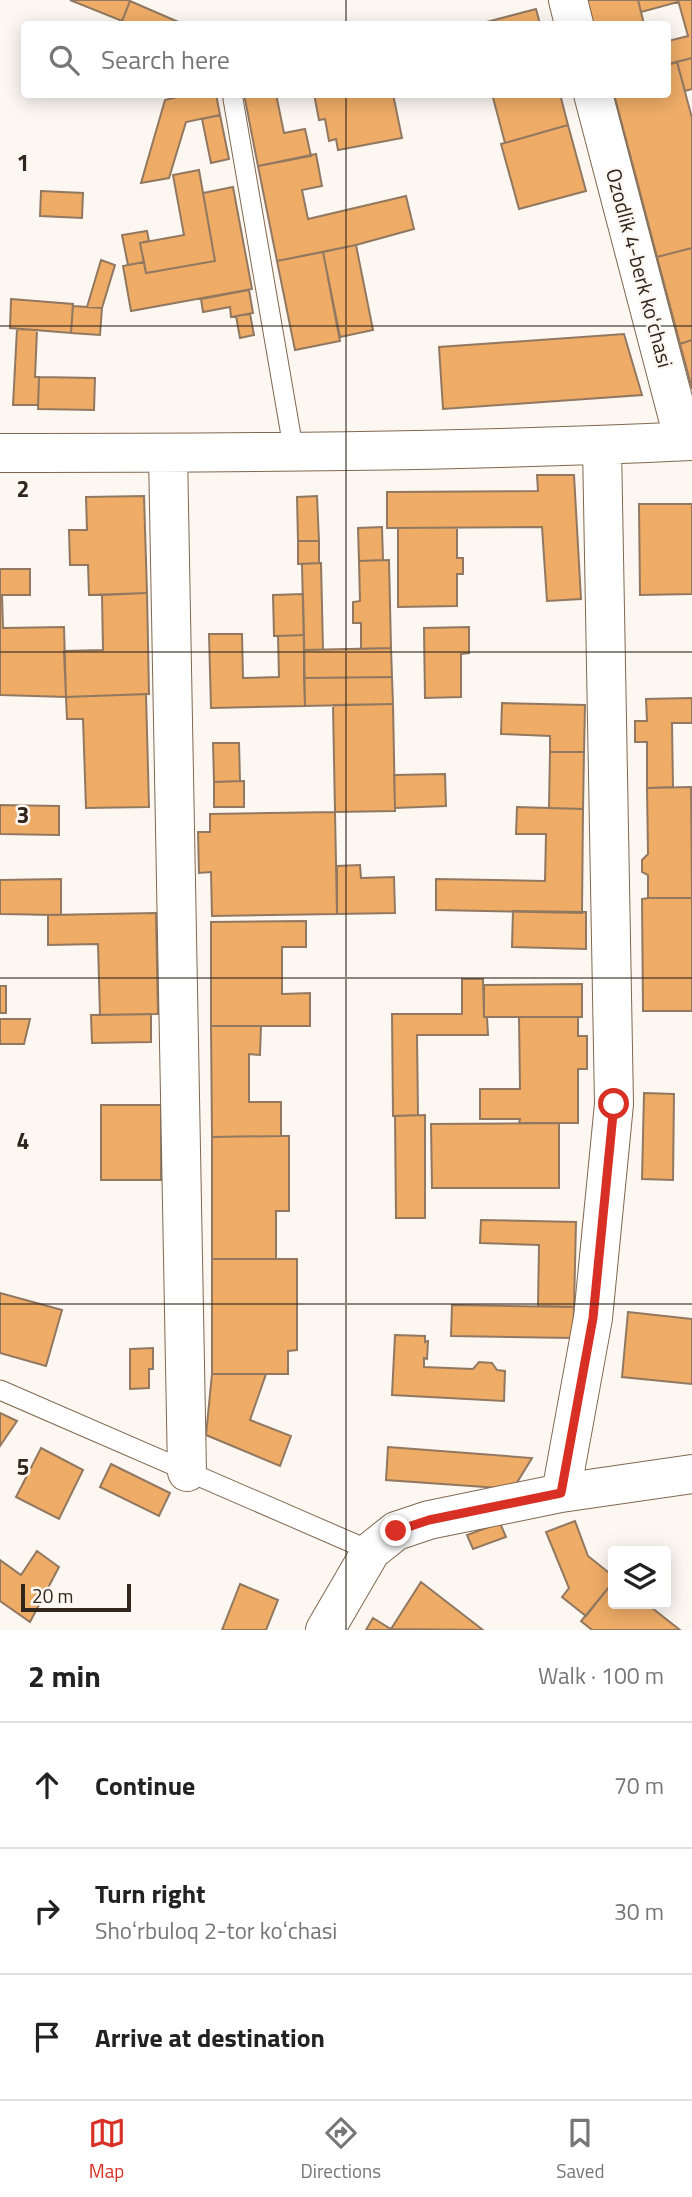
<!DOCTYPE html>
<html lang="en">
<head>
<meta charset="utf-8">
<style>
  :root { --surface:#fff; --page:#f6f6f6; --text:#222; --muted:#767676; --line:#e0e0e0; --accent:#d93025 }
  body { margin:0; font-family:"Titillium Web",sans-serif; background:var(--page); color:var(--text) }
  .controls { position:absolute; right:21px; bottom:21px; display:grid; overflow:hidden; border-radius:7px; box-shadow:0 4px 18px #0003 }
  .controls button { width:63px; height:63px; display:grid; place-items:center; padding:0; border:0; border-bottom:2px solid var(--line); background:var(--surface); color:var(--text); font:35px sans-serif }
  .scale { position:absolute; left:21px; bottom:18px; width:110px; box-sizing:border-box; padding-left:7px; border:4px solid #31261c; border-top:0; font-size:19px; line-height:24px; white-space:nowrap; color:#31261c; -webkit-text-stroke:5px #fdf7f2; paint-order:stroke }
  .stop { position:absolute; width:21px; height:21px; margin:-16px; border:5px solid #d93025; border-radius:50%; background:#fff }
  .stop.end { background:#d93025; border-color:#fff; box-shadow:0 2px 7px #0008 }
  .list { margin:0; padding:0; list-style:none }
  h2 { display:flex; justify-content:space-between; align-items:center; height:91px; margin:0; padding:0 28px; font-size:30px }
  h2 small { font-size:23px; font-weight:400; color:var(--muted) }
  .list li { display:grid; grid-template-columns:46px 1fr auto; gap:21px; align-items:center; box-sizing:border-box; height:126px; padding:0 28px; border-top:2px solid var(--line) }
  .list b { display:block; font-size:26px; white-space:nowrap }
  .list p { margin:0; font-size:23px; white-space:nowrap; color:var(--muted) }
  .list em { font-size:23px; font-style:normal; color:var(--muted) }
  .icon { flex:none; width:38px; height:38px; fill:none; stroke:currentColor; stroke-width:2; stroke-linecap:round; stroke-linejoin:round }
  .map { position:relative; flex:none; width:692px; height:1630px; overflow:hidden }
  .search { position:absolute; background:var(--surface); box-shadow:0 4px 18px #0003; left:21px; right:21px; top:21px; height:77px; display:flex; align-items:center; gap:18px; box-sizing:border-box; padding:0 24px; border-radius:7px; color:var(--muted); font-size:26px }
  .sheet { height:469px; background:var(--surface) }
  nav { display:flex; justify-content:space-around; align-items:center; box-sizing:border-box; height:98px; border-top:2px solid var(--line); background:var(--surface); font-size:19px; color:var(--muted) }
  nav a { display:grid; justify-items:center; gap:4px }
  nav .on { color:var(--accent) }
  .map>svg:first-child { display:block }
</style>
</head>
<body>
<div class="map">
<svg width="692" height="1630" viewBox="0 0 692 1630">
  <rect width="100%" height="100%" fill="#fdf7f2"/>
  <!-- building -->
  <path fill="#eeac67" stroke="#927860" stroke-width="2" d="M70 0H127L130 1 122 21Z
    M587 0H638L644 24H593Z
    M638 0H678V2L641 12Z
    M678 0H692V58L668 64V41L688 36Z
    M130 1 183 24H130L122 21Z
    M536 9 540 24H479Z
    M692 58V89L685 91 677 62Z
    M677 62 692 118V248L657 257 614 94H668V65Z
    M190 94H216L220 115 186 122 169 178 141 183 165 100Z
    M244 94H276L284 133 305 129 311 156 258 166Z
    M314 94H393L402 138 338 150 336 139 329 141 325 119 319 120Z
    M492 94H560L568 125 505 143Z
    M220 115 229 159 211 163 202 119Z
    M568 125 586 191 519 209 501 144Z
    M316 154 322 186 302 190 308 219 406 196 414 229 356 245 277 261 258 166Z
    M199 170 215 261 146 273 140 243 184 235 173 175Z
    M233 187 252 289 131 311 123 266 144 262 146 273 215 261 203 193Z
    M41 191 83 193 82 218 40 216Z
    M147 231 149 241 140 243 144 262 128 265 122 235Z
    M356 245 373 330 340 337 323 252Z
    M692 248V340L680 344 657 257Z
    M323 252 340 341 295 350 277 261Z
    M101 260 115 265 102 308 87 307Z
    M249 290 253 313 231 317 230 307 203 312 201 299Z
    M11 299 73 304 71 333 10 328Z
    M73 306 102 308 100 335 71 333Z
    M250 314 254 335 240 338 236 316Z
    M17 329 37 330 35 377H39L38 405H13Z
    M624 334 642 395 443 409 439 347Z
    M692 340V389L680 344Z
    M39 377 95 378 94 410 38 409Z
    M537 475H574L581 599 547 601 542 527 387 528V492L538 491Z
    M144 496 147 593 89 595 88 565H70L69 530H87L86 497Z
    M317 496 319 541H298L297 497Z
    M639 504H692V594L640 595Z
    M382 527 383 560 359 561 358 528Z
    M398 528H457V558H463V574H457V606L398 607Z
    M298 541H319V563L298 564Z
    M389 560 391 648 361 649V623H353V602L360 601 359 561Z
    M321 563 323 650H304L302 564Z
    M0 569H30V595H0Z
    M147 593 149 694 66 697 64 651 103 650 102 595Z
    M303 594 304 635 274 636 273 595Z
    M0 595H2L3 628 64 627 66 697 0 695Z
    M469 627V653L461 654V697L425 698 424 628Z
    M209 634H242L243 678 279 677 278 636 304 635 305 706 211 708Z
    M391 648 392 677 304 678V650Z
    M392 677 393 704 305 706 304 678Z
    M146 694 149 807 86 808 83 719H67L66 697Z
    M692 698V723H672L673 787 647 788V742H635V721H647L646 699Z
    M502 703 585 705 584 752H550V736L501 734Z
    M393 704 395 811 335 812 333 705Z
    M213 743H239L240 781 214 782Z
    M550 752H584L583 809 549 808Z
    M445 774 446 806 395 808 394 775Z
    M244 781V807H214V782Z
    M691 787 692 898H648V875L642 872V860L648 854 647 788Z
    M0 805 59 806V835L0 834Z
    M517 807 583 809 582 913 436 910V879L545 881 546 834H516Z
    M335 812 337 914 212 916 211 872 199 873 198 832H210V814Z
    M360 865 361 878 394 877 395 913 337 914V866Z
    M61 879V915L0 914V880Z
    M648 898H692V1011H643L642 899Z
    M513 911 586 912V949L512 947Z
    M156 913 158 1014 100 1015 98 944 48 945V915Z
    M306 921V947H282V994L310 993V1026H211V922Z
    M462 979H483L484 1017H487L488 1035H417L418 1115 393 1116 392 1014H462Z
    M582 984V1017H484V985Z
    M0 986H6V1013H0Z
    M151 1014V1042L92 1043 91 1015Z
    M519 1017H578V1036H587V1069H578V1123H519L520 1119H480V1089H520Z
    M0 1019H30L24 1044H0Z
    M211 1026H261L260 1055 249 1054V1102H281V1136L212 1137Z
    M644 1093 674 1094 673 1180 642 1179Z
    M101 1105H161V1180H101Z
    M425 1115V1218H396L395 1116Z
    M559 1123V1188H432L431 1124Z
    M281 1136H289V1211H276V1259H212V1137Z
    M481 1220 576 1222 574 1307 538 1306 539 1245 480 1243Z
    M212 1259H297V1350L288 1351V1374H212Z
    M0 1293 62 1310 46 1366 0 1353Z
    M452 1305 574 1307 573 1338 451 1336Z
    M628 1312 692 1319V1384L622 1377Z
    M395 1335 425 1336V1342L428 1341 427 1359 424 1358V1367L473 1369 479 1362 492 1363 497 1370 505 1371 504 1401 392 1395Z
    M153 1348V1369H149V1388L130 1389V1349Z
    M212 1374H266L250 1420 291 1436 280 1466 206 1435Z
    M0 1413 17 1421 0 1446Z
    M388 1447 532 1458 513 1489 386 1480Z
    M41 1448 83 1470 59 1519 16 1497Z
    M111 1464 170 1493 159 1516 100 1487Z
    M575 1521 588 1556 613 1576V1582L586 1616 562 1597 569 1588 546 1532Z
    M500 1523 506 1537 473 1549 467 1535Z
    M37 1551 59 1567 30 1622 0 1601V1560L21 1575Z
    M421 1582 483 1630 391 1629Z
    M613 1582V1604H647L680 1630H592L581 1621Z
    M240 1584 278 1600 266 1630H222Z
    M373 1618 391 1629 393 1630H366Z"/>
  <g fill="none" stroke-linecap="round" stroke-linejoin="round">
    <!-- lane casing -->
    <g stroke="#80684f" stroke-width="21">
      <path id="lane" d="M233 99 294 453
        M0 1390 371 1551"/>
    </g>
    <!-- street casing -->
    <g stroke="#80684f" stroke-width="40">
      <path id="street" d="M568 0 574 24
        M593 94 684 441
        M0 453C231 453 461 452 692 441
        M168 453 187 1472
        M561 1493 593 1318 614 1104 602 446
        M325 1630 371 1551 396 1531 429 1520 561 1493 692 1474"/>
    </g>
    <!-- lane -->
    <use href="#lane" stroke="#fff" stroke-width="19"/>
    <!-- street -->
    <use href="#street" stroke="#fff" stroke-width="38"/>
  </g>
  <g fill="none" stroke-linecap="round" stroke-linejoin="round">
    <!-- route -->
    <path stroke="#d93025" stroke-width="9" d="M396 1531 429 1520 561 1493 593 1318 614 1104"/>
  </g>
  <!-- grid -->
  <path fill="none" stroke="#31261c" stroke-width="2" stroke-opacity="0.55" d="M346 0V24M346 94V1630M0 326H692M0 652H692M0 978H692M0 1304H692"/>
  <g text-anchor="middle" stroke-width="5" stroke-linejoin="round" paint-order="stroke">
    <!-- street labels -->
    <g font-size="21" fill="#31261c" stroke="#fdf7f2">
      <text transform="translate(639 268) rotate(75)" y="7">Ozodlik 4-berk koʻchasi</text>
    </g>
  </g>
  <g font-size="23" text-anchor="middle" font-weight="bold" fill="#31261c" stroke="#fdf7f2" stroke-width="5" stroke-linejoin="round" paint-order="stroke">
    <text x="23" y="171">1</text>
    <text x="23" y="497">2</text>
    <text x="23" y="823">3</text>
    <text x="23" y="1149">4</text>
    <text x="23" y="1475">5</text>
  </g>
</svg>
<div class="controls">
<button><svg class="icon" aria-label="layers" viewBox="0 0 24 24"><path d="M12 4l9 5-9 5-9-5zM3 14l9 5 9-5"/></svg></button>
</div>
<div class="scale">20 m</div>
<div class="stop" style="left:614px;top:1104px"></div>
<div class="stop end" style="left:396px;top:1531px"></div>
<div class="search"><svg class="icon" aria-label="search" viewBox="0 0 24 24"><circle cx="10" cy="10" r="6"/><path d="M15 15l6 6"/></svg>Search here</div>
</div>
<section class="sheet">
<h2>2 min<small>Walk · 100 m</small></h2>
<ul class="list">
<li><svg class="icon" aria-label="ahead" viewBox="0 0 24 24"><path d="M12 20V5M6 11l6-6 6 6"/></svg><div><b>Continue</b></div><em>70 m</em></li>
<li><svg class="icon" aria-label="right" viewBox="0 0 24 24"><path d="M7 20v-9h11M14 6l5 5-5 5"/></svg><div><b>Turn right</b><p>Shoʻrbuloq 2-tor koʻchasi</p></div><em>30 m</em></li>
<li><svg class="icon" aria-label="arrive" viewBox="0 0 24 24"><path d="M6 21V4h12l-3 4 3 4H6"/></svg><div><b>Arrive at destination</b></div></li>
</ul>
</section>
<nav>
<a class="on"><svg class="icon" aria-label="map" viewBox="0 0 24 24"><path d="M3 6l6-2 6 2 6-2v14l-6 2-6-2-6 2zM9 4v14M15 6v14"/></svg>Map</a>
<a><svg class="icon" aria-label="directions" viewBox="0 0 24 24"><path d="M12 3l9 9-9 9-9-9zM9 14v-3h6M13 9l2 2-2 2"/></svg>Directions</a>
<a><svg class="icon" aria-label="saved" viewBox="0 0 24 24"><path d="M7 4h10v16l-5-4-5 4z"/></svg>Saved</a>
</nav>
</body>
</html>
